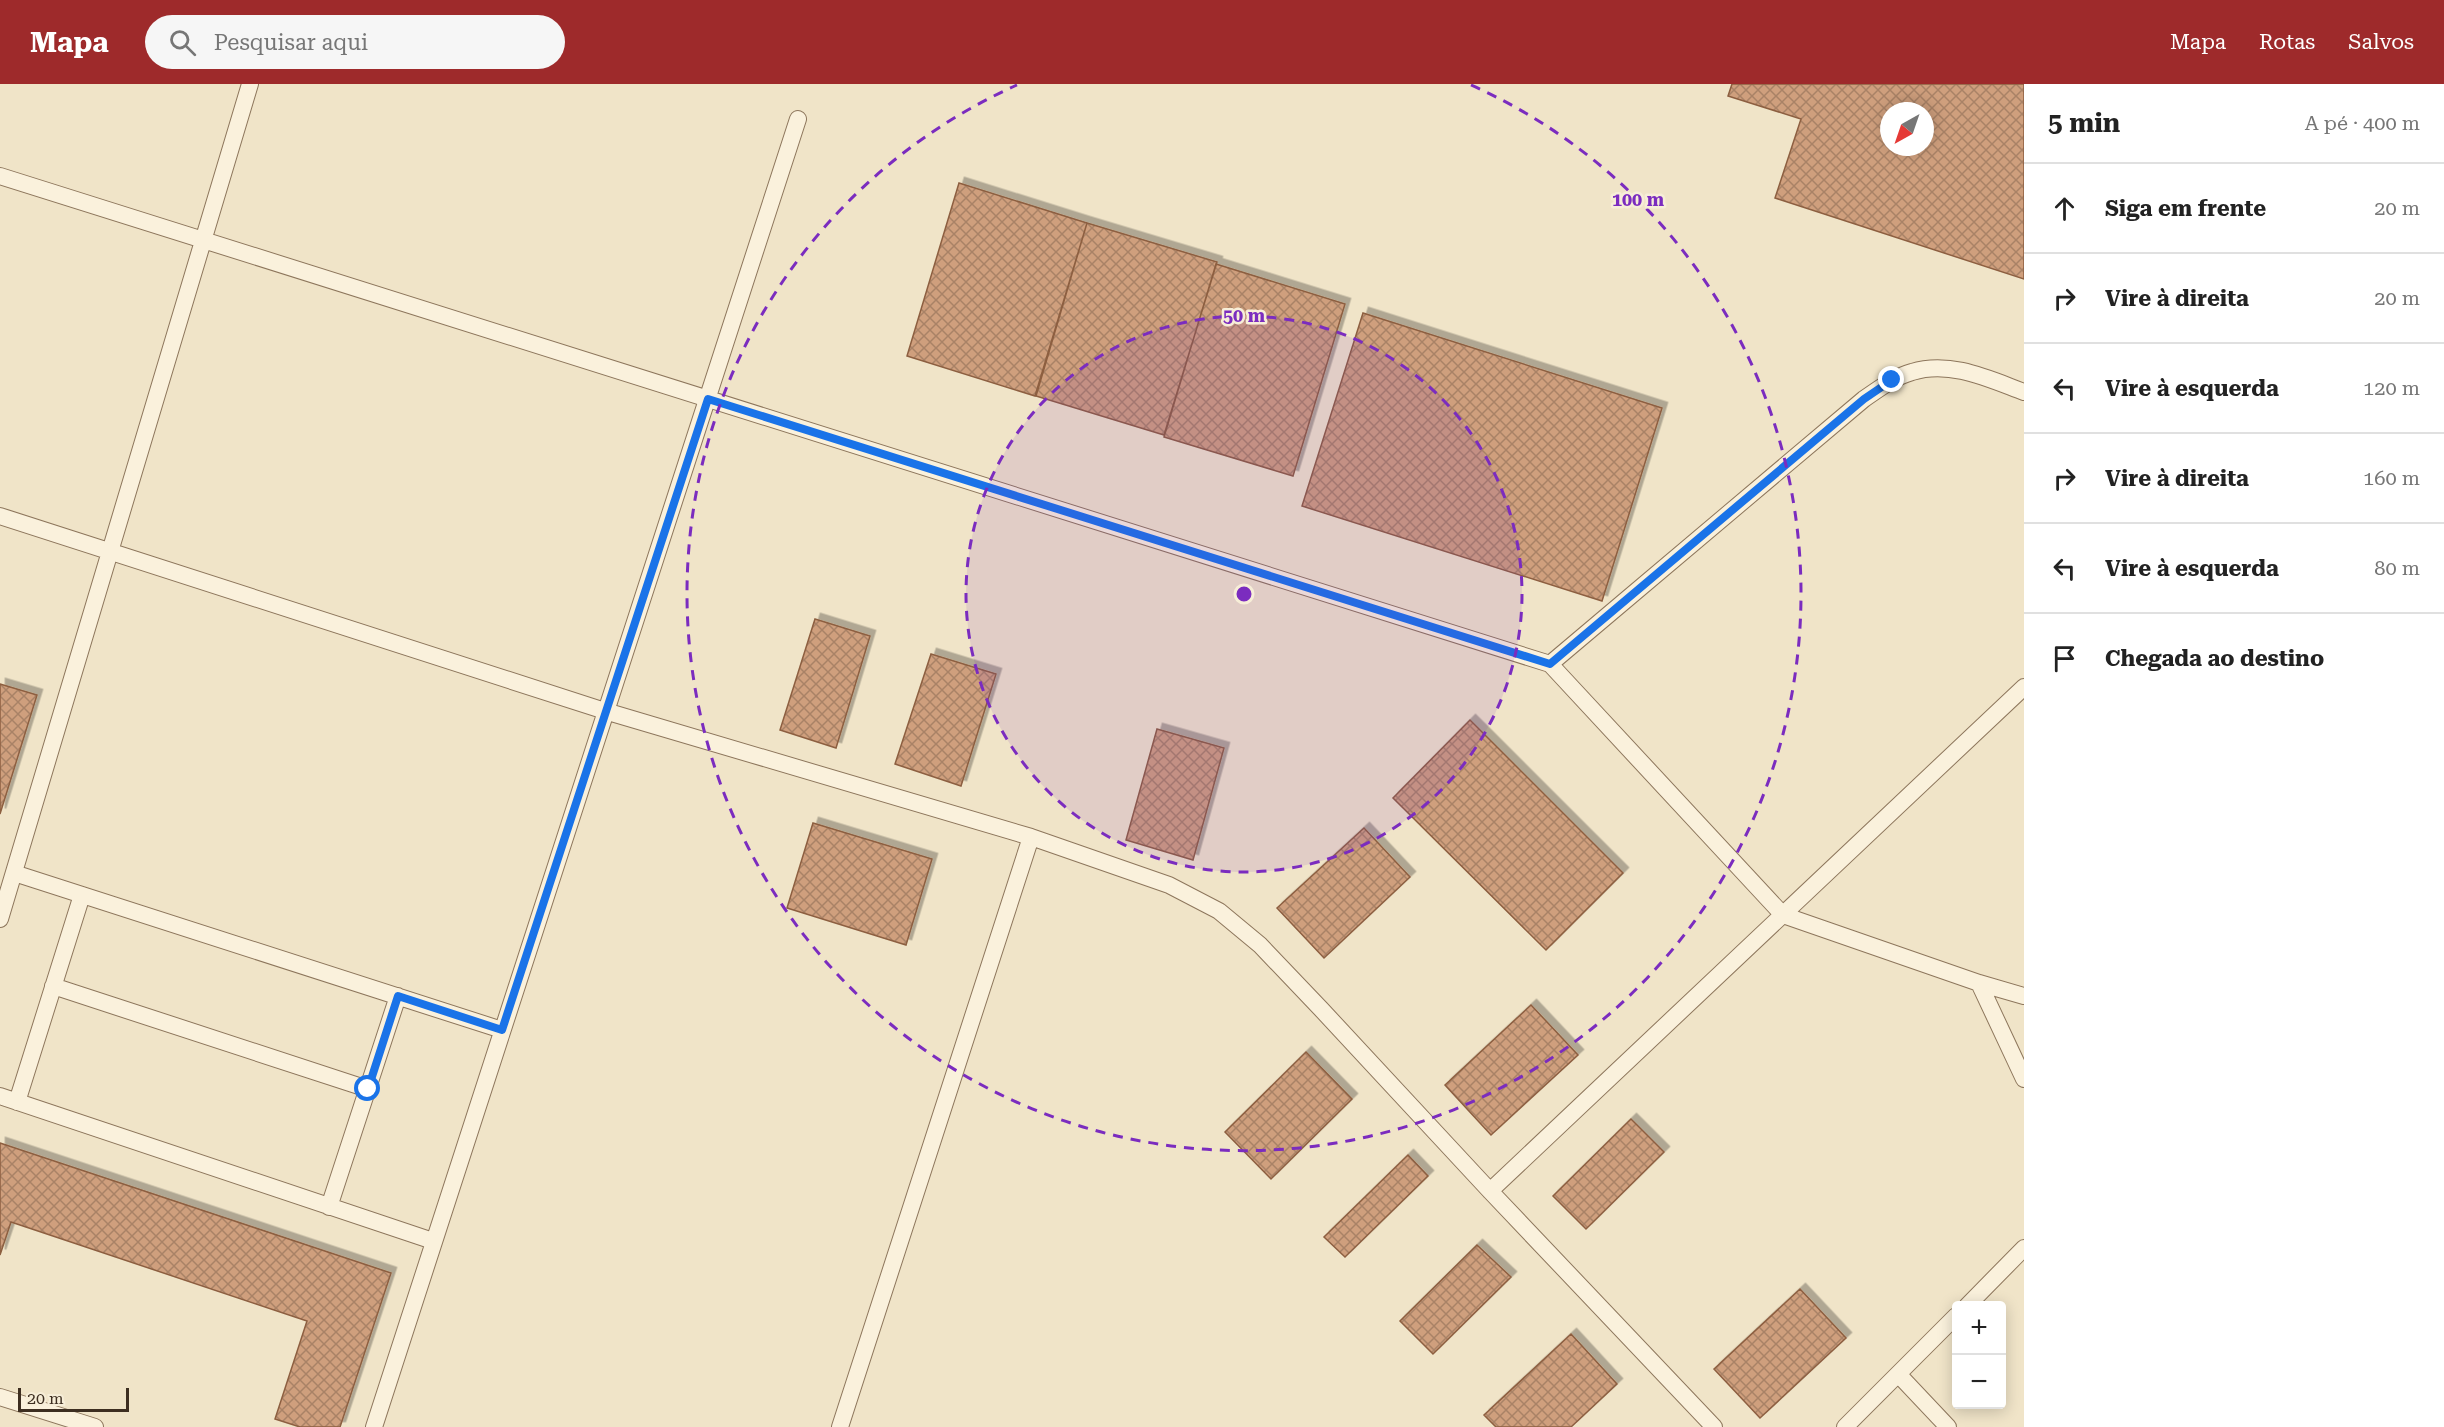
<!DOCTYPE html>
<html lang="pt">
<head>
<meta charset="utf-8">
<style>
  :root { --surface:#fff; --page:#f6f6f6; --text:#222; --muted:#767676; --line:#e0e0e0; --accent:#9e2a2b }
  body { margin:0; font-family:"Roboto Serif",serif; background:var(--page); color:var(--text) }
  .controls { position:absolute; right:18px; bottom:18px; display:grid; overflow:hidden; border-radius:6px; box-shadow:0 3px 15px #0003 }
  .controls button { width:54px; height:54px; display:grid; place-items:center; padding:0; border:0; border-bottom:2px solid var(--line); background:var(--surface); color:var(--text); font:30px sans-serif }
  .compass { position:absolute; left:1880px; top:18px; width:54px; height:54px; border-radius:50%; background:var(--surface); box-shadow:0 3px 15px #0003; rotate:220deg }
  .scale { position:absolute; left:18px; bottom:15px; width:111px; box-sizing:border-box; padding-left:6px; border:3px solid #3d2e20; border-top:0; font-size:16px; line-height:21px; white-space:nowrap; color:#3d2e20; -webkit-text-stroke:4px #f7eed8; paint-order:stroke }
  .stop { position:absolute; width:18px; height:18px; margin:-14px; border:4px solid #1a73e8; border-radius:50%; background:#fff }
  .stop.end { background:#1a73e8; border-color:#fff; box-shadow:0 2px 6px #0008 }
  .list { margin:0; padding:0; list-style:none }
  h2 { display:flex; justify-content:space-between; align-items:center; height:78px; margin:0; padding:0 24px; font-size:26px }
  h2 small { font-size:20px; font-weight:400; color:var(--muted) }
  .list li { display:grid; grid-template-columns:39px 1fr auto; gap:18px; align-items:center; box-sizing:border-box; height:90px; padding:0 24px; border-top:2px solid var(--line) }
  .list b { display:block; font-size:22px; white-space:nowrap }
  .list em { font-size:20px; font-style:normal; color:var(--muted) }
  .icon { flex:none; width:33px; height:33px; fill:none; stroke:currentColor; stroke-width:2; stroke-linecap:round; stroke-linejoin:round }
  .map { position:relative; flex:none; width:2024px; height:1343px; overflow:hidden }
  header { display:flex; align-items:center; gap:36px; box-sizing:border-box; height:84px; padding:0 30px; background:var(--accent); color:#fff }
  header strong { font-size:28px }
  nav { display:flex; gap:33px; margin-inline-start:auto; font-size:21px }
  .search { width:420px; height:54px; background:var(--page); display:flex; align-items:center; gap:15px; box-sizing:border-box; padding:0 21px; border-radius:33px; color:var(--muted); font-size:22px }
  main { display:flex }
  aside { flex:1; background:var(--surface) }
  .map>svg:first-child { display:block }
</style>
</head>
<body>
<header>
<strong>Mapa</strong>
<div class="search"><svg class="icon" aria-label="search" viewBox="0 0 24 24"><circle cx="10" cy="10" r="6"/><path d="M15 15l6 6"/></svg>Pesquisar aqui</div>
<nav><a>Mapa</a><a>Rotas</a><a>Salvos</a></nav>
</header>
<main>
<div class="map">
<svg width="2024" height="1343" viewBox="0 0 2024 1343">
  <defs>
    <pattern id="building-cross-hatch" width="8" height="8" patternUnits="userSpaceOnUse" patternTransform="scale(1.5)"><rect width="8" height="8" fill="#cf9f7d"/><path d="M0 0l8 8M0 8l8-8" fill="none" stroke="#a98266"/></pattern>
    <filter id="shadow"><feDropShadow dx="5.5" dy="-5.5" stdDeviation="0" flood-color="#0004"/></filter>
  </defs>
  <rect width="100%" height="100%" fill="#f0e4c8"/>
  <!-- building -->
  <path fill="url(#building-cross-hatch)" stroke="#8d5f41" stroke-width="1.5" fill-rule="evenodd" filter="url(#shadow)" d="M1732 0H2024V195L1775 114 1801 35 1728 12ZM1889 27H1925V63H1889Z
    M959 99 1087 139 1035 312 907 272Z
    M1087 139 1217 178 1164 351 1036 312Z
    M1216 180 1345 220 1293 392 1164 353Z
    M1363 229 1662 324 1602 517 1302 422Z
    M815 535 870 552 836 664 780 646Z
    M931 570 996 590 961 702 895 680Z
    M0 600 37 611 0 730Z
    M1470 636 1623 789 1546 866 1393 714Z
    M1157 645 1224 664 1193 776 1126 756Z
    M813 739 932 775 906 861 787 824Z
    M1364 744 1410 793 1324 874 1277 824Z
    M1531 921 1578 971 1491 1051 1445 1001Z
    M1306 968 1352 1015 1271 1095 1225 1048Z
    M1631 1035 1664 1068 1586 1145 1553 1112Z
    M0 1059 391 1189 340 1343H300L275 1335 307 1237 11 1138 0 1171Z
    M1408 1071 1428 1092 1345 1173 1324 1153Z
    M1477 1161 1511 1193 1433 1270 1400 1237Z
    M1800 1205 1846 1254 1760 1334 1714 1285Z
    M1571 1250 1617 1300 1571 1343H1496L1484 1331Z"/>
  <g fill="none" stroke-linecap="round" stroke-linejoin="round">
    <!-- service casing -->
    <g stroke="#8d765c" stroke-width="18">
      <path id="service" d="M0 92 1550 580 1783 831 1979 899 2024 912
        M0 432 605 627 1031 753 1169 801 1219 827 1260 861 1321 925 1490 1107 1714 1343
        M1550 580 1864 315C1879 305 1894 293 1912 288 1950 276 1989 295 2024 308
        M14 789 502 946
        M0 835 250 0
        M1979 899 2024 995
        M53 902 368 1005
        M0 1012 433 1157
        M17 1018 82 811
        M1490 1107 2024 603
        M329 1123 398 912
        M1967 1222 2024 1164
        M1898 1290 1948 1343
        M0 1313 95 1343
        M374 1343 798 35
        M840 1343 1031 753
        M1845 1343 1956 1232"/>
    </g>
    <!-- service -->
    <use href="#service" stroke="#faf1dc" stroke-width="16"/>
  </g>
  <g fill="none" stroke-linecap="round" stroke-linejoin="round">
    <!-- route -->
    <path stroke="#1a73e8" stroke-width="8" d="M368 1005 398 912 502 946 708 315 1550 580 1864 315 1892 296"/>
  </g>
  <!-- distance rings -->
  <circle cx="1244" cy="510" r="278" fill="#7b2cbf" fill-opacity=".12"/>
  <g fill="none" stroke="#7b2cbf" stroke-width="3" stroke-dasharray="10 8">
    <circle cx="1244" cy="510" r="278"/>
    <path d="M1471 1A557 557 0 1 1 1017 1"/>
  </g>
  <circle cx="1244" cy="510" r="9" fill="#7b2cbf" stroke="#f7eed8" stroke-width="3"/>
  <g font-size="18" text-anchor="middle" font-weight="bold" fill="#7b2cbf" stroke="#f7eed8" stroke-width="5" stroke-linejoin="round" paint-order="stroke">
    <text x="1638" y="122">100 m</text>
    <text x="1244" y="238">50 m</text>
  </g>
</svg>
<div class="controls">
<button>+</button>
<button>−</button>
</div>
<svg class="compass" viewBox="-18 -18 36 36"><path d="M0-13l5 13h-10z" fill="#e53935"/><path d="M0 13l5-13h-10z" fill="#767676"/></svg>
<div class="scale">20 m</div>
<div class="stop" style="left:368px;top:1005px"></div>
<div class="stop end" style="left:1892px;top:296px"></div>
</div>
<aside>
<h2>5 min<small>A pé · 400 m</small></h2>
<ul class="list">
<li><svg class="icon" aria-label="ahead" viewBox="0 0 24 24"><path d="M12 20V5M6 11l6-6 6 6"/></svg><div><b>Siga em frente</b></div><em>20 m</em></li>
<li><svg class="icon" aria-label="right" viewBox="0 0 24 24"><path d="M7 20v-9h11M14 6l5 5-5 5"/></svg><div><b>Vire à direita</b></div><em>20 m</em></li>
<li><svg class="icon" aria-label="left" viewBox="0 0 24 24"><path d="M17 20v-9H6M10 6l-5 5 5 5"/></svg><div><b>Vire à esquerda</b></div><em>120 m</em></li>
<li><svg class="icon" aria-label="right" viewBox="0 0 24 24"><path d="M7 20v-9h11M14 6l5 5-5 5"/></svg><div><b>Vire à direita</b></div><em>160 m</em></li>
<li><svg class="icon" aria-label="left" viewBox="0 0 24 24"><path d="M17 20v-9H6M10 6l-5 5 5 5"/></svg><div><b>Vire à esquerda</b></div><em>80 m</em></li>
<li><svg class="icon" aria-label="arrive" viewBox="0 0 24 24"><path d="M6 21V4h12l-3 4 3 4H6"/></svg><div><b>Chegada ao destino</b></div></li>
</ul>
</aside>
</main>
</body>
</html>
